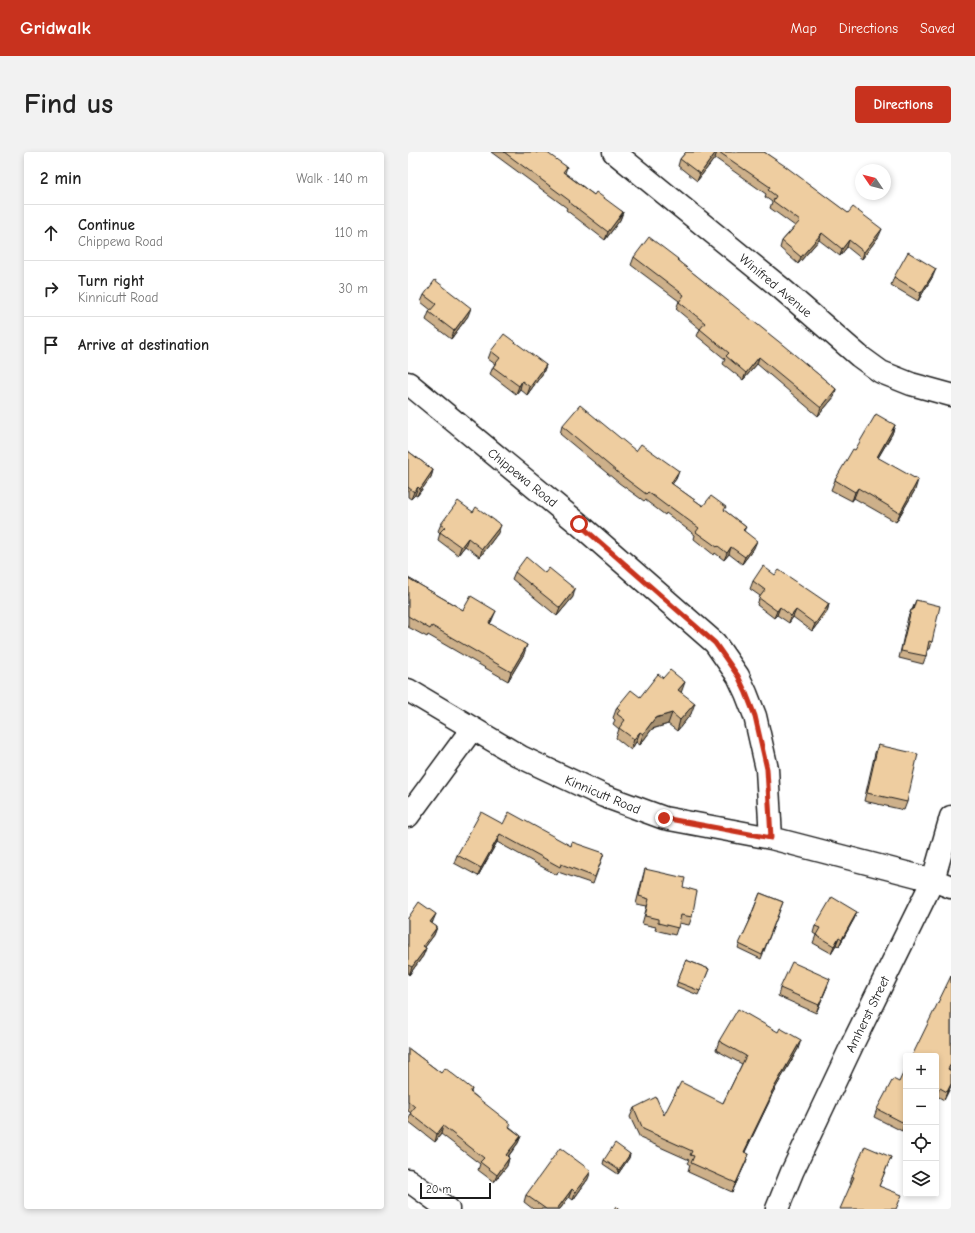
<!DOCTYPE html>
<html lang="en">
<head>
<meta charset="utf-8">
<style>
  :root { --surface:#fff; --page:#f2f2f2; --text:#222; --muted:#767676; --line:#e0e0e0; --accent:#c8321e }
  body { margin:0; font-family:"Comic Neue",sans-serif; background:var(--page); color:var(--text) }
  .controls { position:absolute; right:12px; bottom:12px; display:grid; overflow:hidden; border-radius:4px; box-shadow:0 2px 6px #0003 }
  .controls button { width:36px; height:36px; display:grid; place-items:center; padding:0; border:0; border-bottom:1px solid var(--line); background:var(--surface); color:var(--text); font:20px sans-serif }
  .compass { position:absolute; left:447px; top:12px; width:36px; height:36px; border-radius:50%; background:var(--surface); box-shadow:0 2px 6px #0003; rotate:305deg }
  .scale { position:absolute; left:12px; bottom:10px; width:71px; box-sizing:border-box; padding-left:4px; border:2px solid #1c1c1c; border-top:0; font-size:11px; line-height:14px; white-space:nowrap; color:#1c1c1c; -webkit-text-stroke:3px #fff; paint-order:stroke }
  .stop { position:absolute; width:12px; height:12px; margin:-9px; border:3px solid #c8321e; border-radius:50%; background:#fff }
  .stop.end { background:#c8321e; border-color:#fff; box-shadow:0 1px 4px #0008 }
  .list { margin:0; padding:0; list-style:none }
  h2 { display:flex; justify-content:space-between; align-items:center; height:52px; margin:0; padding:0 16px; font-size:17px }
  h2 small { font-size:13px; font-weight:400; color:var(--muted) }
  .list li { display:grid; grid-template-columns:26px 1fr auto; gap:12px; align-items:center; box-sizing:border-box; height:56px; padding:0 16px; border-top:1px solid var(--line) }
  .list b { display:block; font-size:15px; white-space:nowrap }
  .list p { margin:0; font-size:13px; white-space:nowrap; color:var(--muted) }
  .list em { font-size:13px; font-style:normal; color:var(--muted) }
  .icon { flex:none; width:22px; height:22px; fill:none; stroke:currentColor; stroke-width:2; stroke-linecap:round; stroke-linejoin:round }
  .map { position:relative; flex:none; width:543px; height:1057px; overflow:hidden; border-radius:4px }
  header { display:flex; align-items:center; gap:24px; box-sizing:border-box; height:56px; padding:0 20px; background:var(--accent); color:#fff }
  header strong { font-size:19px }
  nav { display:flex; gap:22px; margin-inline-start:auto; font-size:14px }
  .intro { display:flex; align-items:center; justify-content:space-between; box-sizing:border-box; height:96px; padding:0 24px }
  h1 { margin:0; font-size:28px }
  .button { padding:10px 18px; border-radius:4px; background:var(--accent); color:#fff; font-size:14px; font-weight:700 }
  main { display:flex; gap:24px; padding:0 24px }
  aside { flex:1; background:var(--surface); border-radius:4px; box-shadow:0 2px 6px #0003 }
  .map>svg:first-child { display:block }
</style>
</head>
<body>
<header>
<strong>Gridwalk</strong>
<nav><a>Map</a><a>Directions</a><a>Saved</a></nav>
</header>
<div class="intro"><h1>Find us</h1><a class="button">Directions</a></div>
<main>
<aside>
<h2>2 min<small>Walk · 140 m</small></h2>
<ul class="list">
<li><svg class="icon" aria-label="ahead" viewBox="0 0 24 24"><path d="M12 20V5M6 11l6-6 6 6"/></svg><div><b>Continue</b><p>Chippewa Road</p></div><em>110 m</em></li>
<li><svg class="icon" aria-label="right" viewBox="0 0 24 24"><path d="M7 20v-9h11M14 6l5 5-5 5"/></svg><div><b>Turn right</b><p>Kinnicutt Road</p></div><em>30 m</em></li>
<li><svg class="icon" aria-label="arrive" viewBox="0 0 24 24"><path d="M6 21V4h12l-3 4 3 4H6"/></svg><div><b>Arrive at destination</b></div></li>
</ul>
</aside>
<div class="map">
<svg width="543" height="1057" viewBox="0 0 543 1057">
  <rect width="100%" height="100%" fill="#fff"/>
  <filter id="ink" filterUnits="userSpaceOnUse"><feTurbulence type="fractalNoise" baseFrequency=".025" numOctaves="2"/><feDisplacementMap in="SourceGraphic" scale="8" xChannelSelector="R" yChannelSelector="G"/><feConvolveMatrix kernelMatrix="1 2 1 2 8 2 1 2 1" color-interpolation-filters="sRGB"/></filter>
  <g filter="url(#ink)">
    <g fill="none" stroke-linecap="round" stroke-linejoin="round">
      <!-- street casing -->
      <g stroke="#1c1c1c" stroke-width="25">
        <path id="street" d="M206 0 374 137 451 204 473 220 503 232 543 243
          M0 231 171 372 307 491 330 524 338 541 347 564 359 617 363 686
          M0 538 113 605 196 644 256 666 363 686 525 728 543 735
          M0 664 64 577
          M0 1028 40 1057
          M369 1057 384 1020 445 891 525 728 543 665"/>
      </g>
      <!-- street -->
      <use href="#street" stroke="#fff" stroke-width="22"/>
    </g>
    <!-- wall -->
    <path fill="#cdb08a" stroke="#1c1c1c" d="M83 0H127L159 15 157 21 186 43 215 60 212 68 197 88 158 58 159 56Z
      M278 0H356L471 84 454 107 439 95 432 104 411 88 390 112 372 96 374 89 387 74 362 56 364 50 357 45 358 42 307 6 289 29 270 14 272 7Z
      M226 105 270 107V109L428 237 426 245 410 264 349 212 335 228 315 212 317 207 289 184 292 177 268 157 271 149 223 113Z
      M525 124 510 149 483 133 486 125Z
      M16 143 60 164 43 187 18 168 21 160 23 158 13 150Z
      M83 199 138 213 135 221 119 243 112 237 108 242 82 222 85 215 87 212 80 207Z
      M487 273 484 282 470 306 507 338 488 370 446 346 444 349 423 338 427 328 447 298Z
      M154 274 228 299 271 319 268 327 264 332 295 354 317 359 338 375 336 379 346 396 334 412 321 402 316 408 307 401 306 403 286 387 287 383 258 361 257 363 237 348 236 349 211 331 152 282Z
      M0 299 25 318 23 325 9 344 7 343 3 347 0 345Z
      M33 372 90 381 72 405 57 394 50 403 30 388 32 381 30 379Z
      M107 420 165 445 149 464 104 427Z
      M367 423 421 452 419 460 404 479 385 465 381 471 369 463 366 466 349 453 352 444 342 437 345 429Z
      M0 426 55 458 84 468 82 472 116 502 100 529 20 483 19 485 0 475Z
      M508 448 524 490 522 497H519L518 504 515 512 491 506 500 465 503 458H504Z
      M273 540 283 562 269 579 260 572 244 577 232 593 228 590 223 598 208 586 211 577 205 572 207 568 205 566 209 555 232 545Z
      M470 593 499 650 496 658 456 649 467 601Z
      M95 672 163 694 196 701 185 732 150 720 149 723 89 690 70 724 46 711 49 703Z
      M237 717 275 735 284 765 281 773 271 771 267 783 247 778 248 775 234 772 239 754 228 752 235 724Z
      M352 741 375 750 353 807 330 796 342 768H341Z
      M449 760 446 767 431 794 428 793 423 801 405 791 408 783 405 781 407 774Z
      M0 766 25 769 24 772 29 775 26 783 17 795 18 796 15 804 1 823 0 822Z
      M278 808 301 817 290 843 268 834Z
      M543 824V914L541 918 543 934 536 948 529 944Z
      M419 835 408 861 370 844 372 836Z
      M311 889 390 897 364 942 361 950 337 1000 338 1010 324 1040 280 1020 282 1013 279 1011 281 1008 232 986 222 965 226 956 256 963 315 951 334 912 308 898Z
      M0 896 33 921 64 937 63 940 102 975 113 984 110 991 100 1005 101 1006 99 1014 86 1030 70 1018 72 1012 33 982 27 990 0 969 3 961 0 959Z
      M491 930 498 979H494L466 965 469 957Z
      M222 1002 221 1006 210 1022 195 1012 196 1008Z
      M483 1005 471 1034 491 1051 442 1031 444 1024Z
      M180 1027 165 1048 161 1045 152 1057H125L116 1050 118 1043Z"/>
    <!-- shaded-wall -->
    <path fill="#a79070" stroke="#1c1c1c" d="M308 0H309L307 6 289 29 292 22Z
      M215 60 212 68 197 88 200 80Z
      M474 77 471 84 454 107 456 100Z
      M414 81 411 88 390 112 393 105Z
      M441 88 439 95 432 104 434 97Z
      M528 117 525 124 510 149 513 141Z
      M63 156 60 164 43 187 46 179Z
      M351 205 349 212 335 228 338 221Z
      M138 213 135 221 119 243 122 235Z
      M114 229 112 237 108 242 111 234Z
      M428 237 426 245 410 264 413 256Z
      M487 273 484 282 465 314 469 305Z
      M25 318 23 325 9 344 12 337Z
      M271 319 268 327 260 338 263 331Z
      M510 328 507 338 488 370 492 361Z
      M10 335 7 343 3 347 6 340Z
      M450 336 446 346 444 349 447 340Z
      M93 373 90 381 72 405 74 397Z
      M60 386 57 394 50 403 53 395Z
      M349 389 346 396 334 412 337 405Z
      M323 395 321 402 316 408 319 401Z
      M167 437 165 445 149 464 152 456Z
      M421 452 419 460 404 479 407 472Z
      M372 455 369 463 366 466 369 459Z
      M388 458 385 465 381 471 383 464Z
      M88 459 84 468 77 480 81 471Z
      M119 493 116 502 100 529 103 520Z
      M277 530 273 541 270 538Z
      M287 551 283 562 269 579 272 568Z
      M264 561 260 572 244 577 232 593 235 582 247 566Z
      M232 580 228 590 223 598 226 587Z
      M92 682 89 690 70 724 73 716Z
      M449 760 446 767 431 794 434 787Z
      M28 762 25 769 19 778 22 770Z
      M29 775 26 783 12 802 15 794Z
      M431 785 428 793 423 801 426 794Z
      M18 796 15 804 1 823 4 815Z
      M422 827 419 835 408 861 411 853Z
      M393 888 390 897 364 942 361 950 333 1008 336 1000 363 941Z
      M543 932V934L536 948 539 940Z
      M496 971H498V979H494Z
      M35 974 33 982 27 990 29 982Z
      M113 984 110 991 95 1011 98 1003Z
      M222 1002 221 1006 210 1022 211 1018Z
      M341 1002 338 1010 324 1040 328 1031Z
      M101 1006 99 1014 86 1030 89 1023Z
      M183 1019 180 1027 165 1048 167 1040Z
      M164 1037 161 1045 152 1057H149Z"/>
    <!-- building -->
    <path fill="#eecda0" stroke="#1c1c1c" d="M96 0H127L129 1 130 0H138L159 15 155 20 186 43 188 40 215 60 200 80 161 50 162 49Z
      M278 0H308L292 22 272 7Z
      M311 0H356L377 14 440 61 445 55 474 77 456 100 441 88 434 97 414 81 393 105 374 89 392 69 365 49 368 44 360 38 362 35Z
      M241 85 270 107 269 108 375 193 428 237 413 256 351 205 338 221 318 204 321 201 292 177 297 171 271 150 276 143 226 105Z
      M500 100 528 117 513 141 486 125Z
      M27 128 63 156 46 179 21 160 28 152 16 143Z
      M96 182 138 213 122 235 114 229 111 234 85 215 92 206 83 199Z
      M172 253 228 299 233 292 271 319 263 331 295 354 303 344 318 355 316 358 338 375 335 378 349 389 337 405 323 395 319 401 310 394 309 395 288 380 291 376 261 354 260 355 240 340 238 342 214 324 154 274Z
      M468 262 487 273 469 305 510 328 492 361 450 336 447 340 427 328 445 297 447 298Z
      M0 299 25 318 12 337 10 335 6 340 0 335Z
      M50 349 65 360 68 355 93 373 74 397 60 386 53 395 32 380 37 375 33 372Z
      M118 405 137 421 141 416 167 437 152 456 107 420Z
      M355 414 367 423 371 418 421 452 407 472 388 458 383 464 372 455 369 459 351 446 357 438 345 429Z
      M0 426 55 458 63 444 88 459 81 471 119 493 103 520 24 474 22 477 0 464Z
      M508 448 532 454 524 490 521 489 518 504 493 499 503 458H505Z
      M262 518 277 530 270 538 287 551 272 568 264 561 247 566 235 582 232 580 226 587 211 576 217 568 209 562 212 558 209 555 223 538 232 545 250 522 255 526Z
      M470 593 510 602 499 650 459 641Z
      M73 660 95 672 101 660 163 694 164 690 196 701 187 725 153 712 152 715 92 682 73 716 49 703Z
      M237 717 277 726 275 735 289 739 284 765 273 763 270 776 250 771V767L237 764 241 747 231 744Z
      M352 741 375 750 354 803 331 792 344 764H343Z
      M424 745 449 760 434 787 431 785 426 794 408 783 412 776 407 774Z
      M11 750 28 762 22 770 29 775 15 794 18 796 4 815 0 813V766Z
      M278 808 301 817 292 839 269 830Z
      M384 810 422 827 411 853 372 836Z
      M543 824V912L540 917 543 919V932L539 940 532 936 528 943V904H504Z
      M330 857 370 880 372 876 393 888 363 941 364 942 336 1000 341 1002 328 1031 283 1011 286 1004 282 1003 284 999 235 977 226 956 248 945 256 963 273 930 315 951 338 904 311 889Z
      M0 896 33 921 37 916 64 937 62 940 103 972 101 975 113 984 98 1003 101 1006 89 1023 72 1010 76 1006 35 974 29 982 2 961 7 955 0 949Z
      M498 915V971H496L469 957 485 927 491 930Z
      M207 991 222 1002 211 1018 196 1008Z
      M457 994 483 1005 471 1034 494 1043 488 1057H432L446 1025 444 1024Z
      M152 996 183 1019 167 1040 164 1037 149 1057H138L118 1043Z
      M208 1054 211 1057H206Z"/>
  </g>
  <g fill="none" stroke-linecap="round" stroke-linejoin="round" filter="url(#ink)">
    <!-- route -->
    <path stroke="#c8321e" stroke-width="5" d="M171 372 307 491 330 524 338 541 347 564 359 617 363 686 256 666"/>
  </g>
  <g text-anchor="middle" stroke-width="3" stroke-linejoin="round" paint-order="stroke">
    <!-- street labels -->
    <g font-size="13" fill="#1c1c1c" stroke="#fff">
      <text transform="translate(368 133) rotate(40)" y="5">Winifred Avenue</text>
      <text transform="translate(115 325) rotate(39)" y="5">Chippewa Road</text>
      <text transform="translate(195 642) rotate(23)" y="5">Kinnicutt Road</text>
      <text transform="translate(459 862) rotate(-64)" y="5">Amherst Street</text>
    </g>
  </g>
</svg>
<div class="controls">
<button>+</button>
<button>−</button>
<button><svg class="icon" aria-label="locate" viewBox="0 0 24 24"><circle cx="12" cy="12" r="6"/><path d="M12 2v4M12 18v4M2 12h4M18 12h4"/></svg></button>
<button><svg class="icon" aria-label="layers" viewBox="0 0 24 24"><path d="M12 4l9 5-9 5-9-5zM3 14l9 5 9-5"/></svg></button>
</div>
<svg class="compass" viewBox="-18 -18 36 36"><path d="M0-13l5 13h-10z" fill="#e53935"/><path d="M0 13l5-13h-10z" fill="#767676"/></svg>
<div class="scale">20 m</div>
<div class="stop" style="left:171px;top:372px"></div>
<div class="stop end" style="left:256px;top:666px"></div>
</div>
</main>
</body>
</html>
